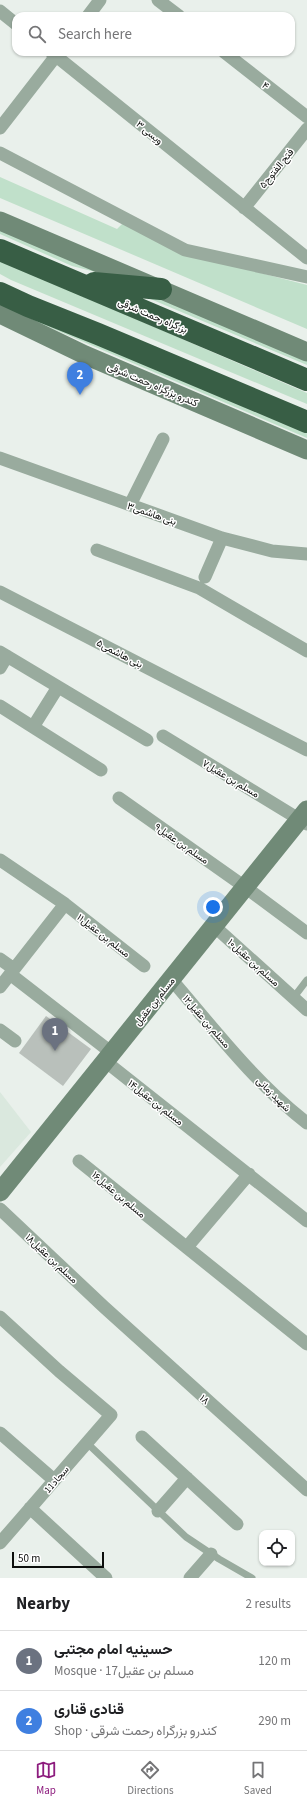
<!DOCTYPE html>
<html lang="en">
<head>
<meta charset="utf-8">
<style>
  :root { --surface:#fff; --page:#f2f2f2; --text:#202124; --muted:#757577; --line:#e0e0e0; --accent:#8d1c7e }
  body { margin:0; font-family:"Source Sans 3",Vazirmatn,sans-serif; background:var(--page); color:var(--text) }
  .controls { position:absolute; right:12px; bottom:12px; display:grid; overflow:hidden; border-radius:8px; box-shadow:0 1px 3px #0004 }
  .controls button { width:36px; height:36px; display:grid; place-items:center; padding:0; border:0; border-bottom:1px solid var(--line); background:var(--surface); color:var(--text); font:20px sans-serif }
  .scale { position:absolute; left:12px; bottom:10px; width:92px; box-sizing:border-box; padding-left:4px; border:2px solid #0c0e0c; border-top:0; font-size:11px; line-height:14px; white-space:nowrap; color:#0c0e0c; -webkit-text-stroke:3px #fff; paint-order:stroke }
  .you { position:absolute; left:213px; top:907px; width:14px; height:14px; margin:-10px; border:3px solid #fff; border-radius:50%; background:#1a73e8; box-shadow:0 0 0 6px #1a73e833 }
  .badge { display:grid; place-items:center; width:26px; height:26px; border-radius:50%; background:var(--accent); color:#fff; font-size:13px; font-weight:700 }
  .pin { position:absolute; translate:-50% -33px; filter:drop-shadow(0 1px 2px #0008) }
  .pin::after { content:''; position:absolute; top:21px; width:14px; height:12px; background:inherit; clip-path:polygon(0 0,100% 0,50% 100%) }
  .list { margin:0; padding:0; list-style:none }
  h2 { display:flex; justify-content:space-between; align-items:center; height:52px; margin:0; padding:0 16px; font-size:17px }
  h2 small { font-size:13px; font-weight:400; color:var(--muted) }
  .list li { display:grid; grid-template-columns:26px 1fr auto; gap:12px; align-items:center; box-sizing:border-box; height:60px; padding:0 16px; border-top:1px solid var(--line) }
  .list b { display:block; font-size:15px; white-space:nowrap }
  .list p { margin:0; font-size:13px; white-space:nowrap; color:var(--muted) }
  .list em { font-size:13px; font-style:normal; color:var(--muted) }
  .icon { flex:none; width:22px; height:22px; fill:none; stroke:currentColor; stroke-width:2; stroke-linecap:round; stroke-linejoin:round }
  .map { position:relative; flex:none; width:307px; height:1578px; overflow:hidden }
  .search { position:absolute; background:var(--surface); box-shadow:0 1px 3px #0004; left:12px; right:12px; top:12px; height:44px; display:flex; align-items:center; gap:10px; box-sizing:border-box; padding:0 14px; border-radius:12px; color:var(--muted); font-size:15px }
  .sheet { height:172px; background:var(--surface) }
  nav { display:flex; justify-content:space-around; align-items:center; box-sizing:border-box; height:56px; border-top:1px solid var(--line); background:var(--surface); font-size:11px; color:var(--muted) }
  nav a { display:grid; justify-items:center; gap:2px }
  nav .on { color:var(--accent) }
  .map>svg:first-child { display:block }
</style>
</head>
<body>
<div class="map">
<svg width="307" height="1578" viewBox="0 0 307 1578">
  <rect width="100%" height="100%" fill="#e9f0eb"/>
  <!-- built -->
  <path fill="#dae8de" d="M0 1092 31 1132 0 1167Z"/>
  <!-- green -->
  <path fill="#c0e0ca" d="M0 177 117 229 124 222 176 251 307 285V329L0 198Z
    M0 223 123 279 72 266 0 234Z
    M0 260 307 393V404L11 280 0 274Z
    M141 295 162 297 307 359V365Z
    M0 306 21 311 307 433V438Z"/>
  <!-- building -->
  <path fill="#b9c0bb" d="M46 1016 91 1049 63 1086 19 1053Z"/>
  <g fill="none" stroke-linecap="round" stroke-linejoin="round">
    <!-- lane -->
    <path stroke="#99ab9e" stroke-width="7" d="M294 997 307 980
      M87 1443 186 1537 219 1559 252 1578"/>
    <!-- street -->
    <path stroke="#99ab9e" stroke-width="13" d="M158 0 179 16
      M0 11 16 24
      M88 16 100 0
      M51 52 307 258
      M224 52 307 117
      M0 128 59 52
      M0 153 185 250 307 277
      M244 208 307 129
      M0 458 222 538 272 551 307 554
      M130 505 163 439
      M97 550 199 588 307 651
      M205 577 222 538
      M0 592 307 750
      M0 652 147 740
      M0 668 7 656
      M0 706 33 727 58 687
      M33 727 101 770
      M163 736 307 824
      M119 798 245 887 307 933
      M0 860 65 904 144 966
      M214 926 307 1010
      M0 959 14 969
      M10 974 112 1053
      M171 979C214 1029 255 1083 307 1123
      M0 987 65 904
      M0 1030 15 1041
      M105 1061 307 1221
      M79 1161 307 1344
      M0 1209 104 1307 307 1490
      M187 1247 249 1174
      M0 1317 59 1371 111 1415 0 1543
      M0 1433 54 1480
      M142 1437 237 1524
      M30 1508 106 1578
      M158 1511 187 1478
      M190 1578 211 1554"/>
    <!-- secondary -->
    <path stroke="#708a77" stroke-width="19" d="M0 221 307 352
      M0 314 85 355 307 450
      M0 1192 307 810"/>
    <!-- highway -->
    <path stroke="#385e45" stroke-width="22" d="M0 250 307 380
      M94 283 161 289
      M0 293 28 306 98 334 307 422"/>
  </g>
  <g text-anchor="middle" stroke-width="3" stroke-linejoin="round" paint-order="stroke">
    <!-- street labels -->
    <g font-size="10" fill="#0c0e0c" stroke="#fff">
      <text transform="translate(266 85) rotate(38)" y="4">۴</text>
      <text transform="translate(150 132) rotate(39)" y="4">ویسی ۳</text>
      <text transform="translate(276 168) rotate(-51)" y="4">فتح الفتوح۵</text>
      <text transform="translate(153 315) rotate(23)" y="4">بزرگراه رحمت شرقی</text>
      <text transform="translate(153 384) rotate(23)" y="4">کندرو بزرگراه رحمت شرقی</text>
      <text transform="translate(152 513) rotate(19)" y="4">بنی هاشمی۳</text>
      <text transform="translate(120 653) rotate(27)" y="4">بنی هاشمی۵</text>
      <text transform="translate(231 778) rotate(31)" y="4">مسلم بن عقیل۷</text>
      <text transform="translate(182 843) rotate(35)" y="4">مسلم بن عقیل۹</text>
      <text transform="translate(104 935) rotate(38)" y="4">مسلم بن عقیل۱۱</text>
      <text transform="translate(254 962) rotate(42)" y="4">مسلم بن عقیل۱۰</text>
      <text transform="translate(154 1001) rotate(-51)" y="4">مسلم بن عقیل</text>
      <text transform="translate(207 1021) rotate(49)" y="4">مسلم بن عقیل۱۲</text>
      <text transform="translate(274 1094) rotate(45)" y="4">شهید زمانی</text>
      <text transform="translate(156 1102) rotate(38)" y="4">مسلم بن عقیل۱۴</text>
      <text transform="translate(119 1194) rotate(40)" y="4">مسلم بن عقیل۱۶</text>
      <text transform="translate(52 1258) rotate(43)" y="4">مسلم بن عقیل۱۸</text>
      <text transform="translate(205 1399) rotate(42)" y="4">۱۸</text>
      <text transform="translate(56 1479) rotate(-49)" y="4">11سجاد</text>
    </g>
  </g>
</svg>
<div class="controls">
<button><svg class="icon" aria-label="locate" viewBox="0 0 24 24"><circle cx="12" cy="12" r="6"/><path d="M12 2v4M12 18v4M2 12h4M18 12h4"/></svg></button>
</div>
<div class="scale">50 m</div>
<div class="you"></div>
<div class="pin badge" style="left:55px;top:1051px;background:#6b7280">1</div>
<div class="pin badge" style="left:80px;top:395px;background:#3f7fe0">2</div>
<div class="search"><svg class="icon" aria-label="search" viewBox="0 0 24 24"><circle cx="10" cy="10" r="6"/><path d="M15 15l6 6"/></svg>Search here</div>
</div>
<section class="sheet">
<h2>Nearby<small>2 results</small></h2>
<ul class="list">
<li><span class="badge" style="background:#6b7280">1</span><div><b>حسینیه امام مجتبی</b><p>Mosque · مسلم بن عقیل17</p></div><em>120 m</em></li>
<li><span class="badge" style="background:#3f7fe0">2</span><div><b>قنادی قناری</b><p>Shop · کندرو بزرگراه رحمت شرقی</p></div><em>290 m</em></li>
</ul>
</section>
<nav>
<a class="on"><svg class="icon" aria-label="map" viewBox="0 0 24 24"><path d="M3 6l6-2 6 2 6-2v14l-6 2-6-2-6 2zM9 4v14M15 6v14"/></svg>Map</a>
<a><svg class="icon" aria-label="directions" viewBox="0 0 24 24"><path d="M12 3l9 9-9 9-9-9zM9 14v-3h6M13 9l2 2-2 2"/></svg>Directions</a>
<a><svg class="icon" aria-label="saved" viewBox="0 0 24 24"><path d="M7 4h10v16l-5-4-5 4z"/></svg>Saved</a>
</nav>
</body>
</html>
